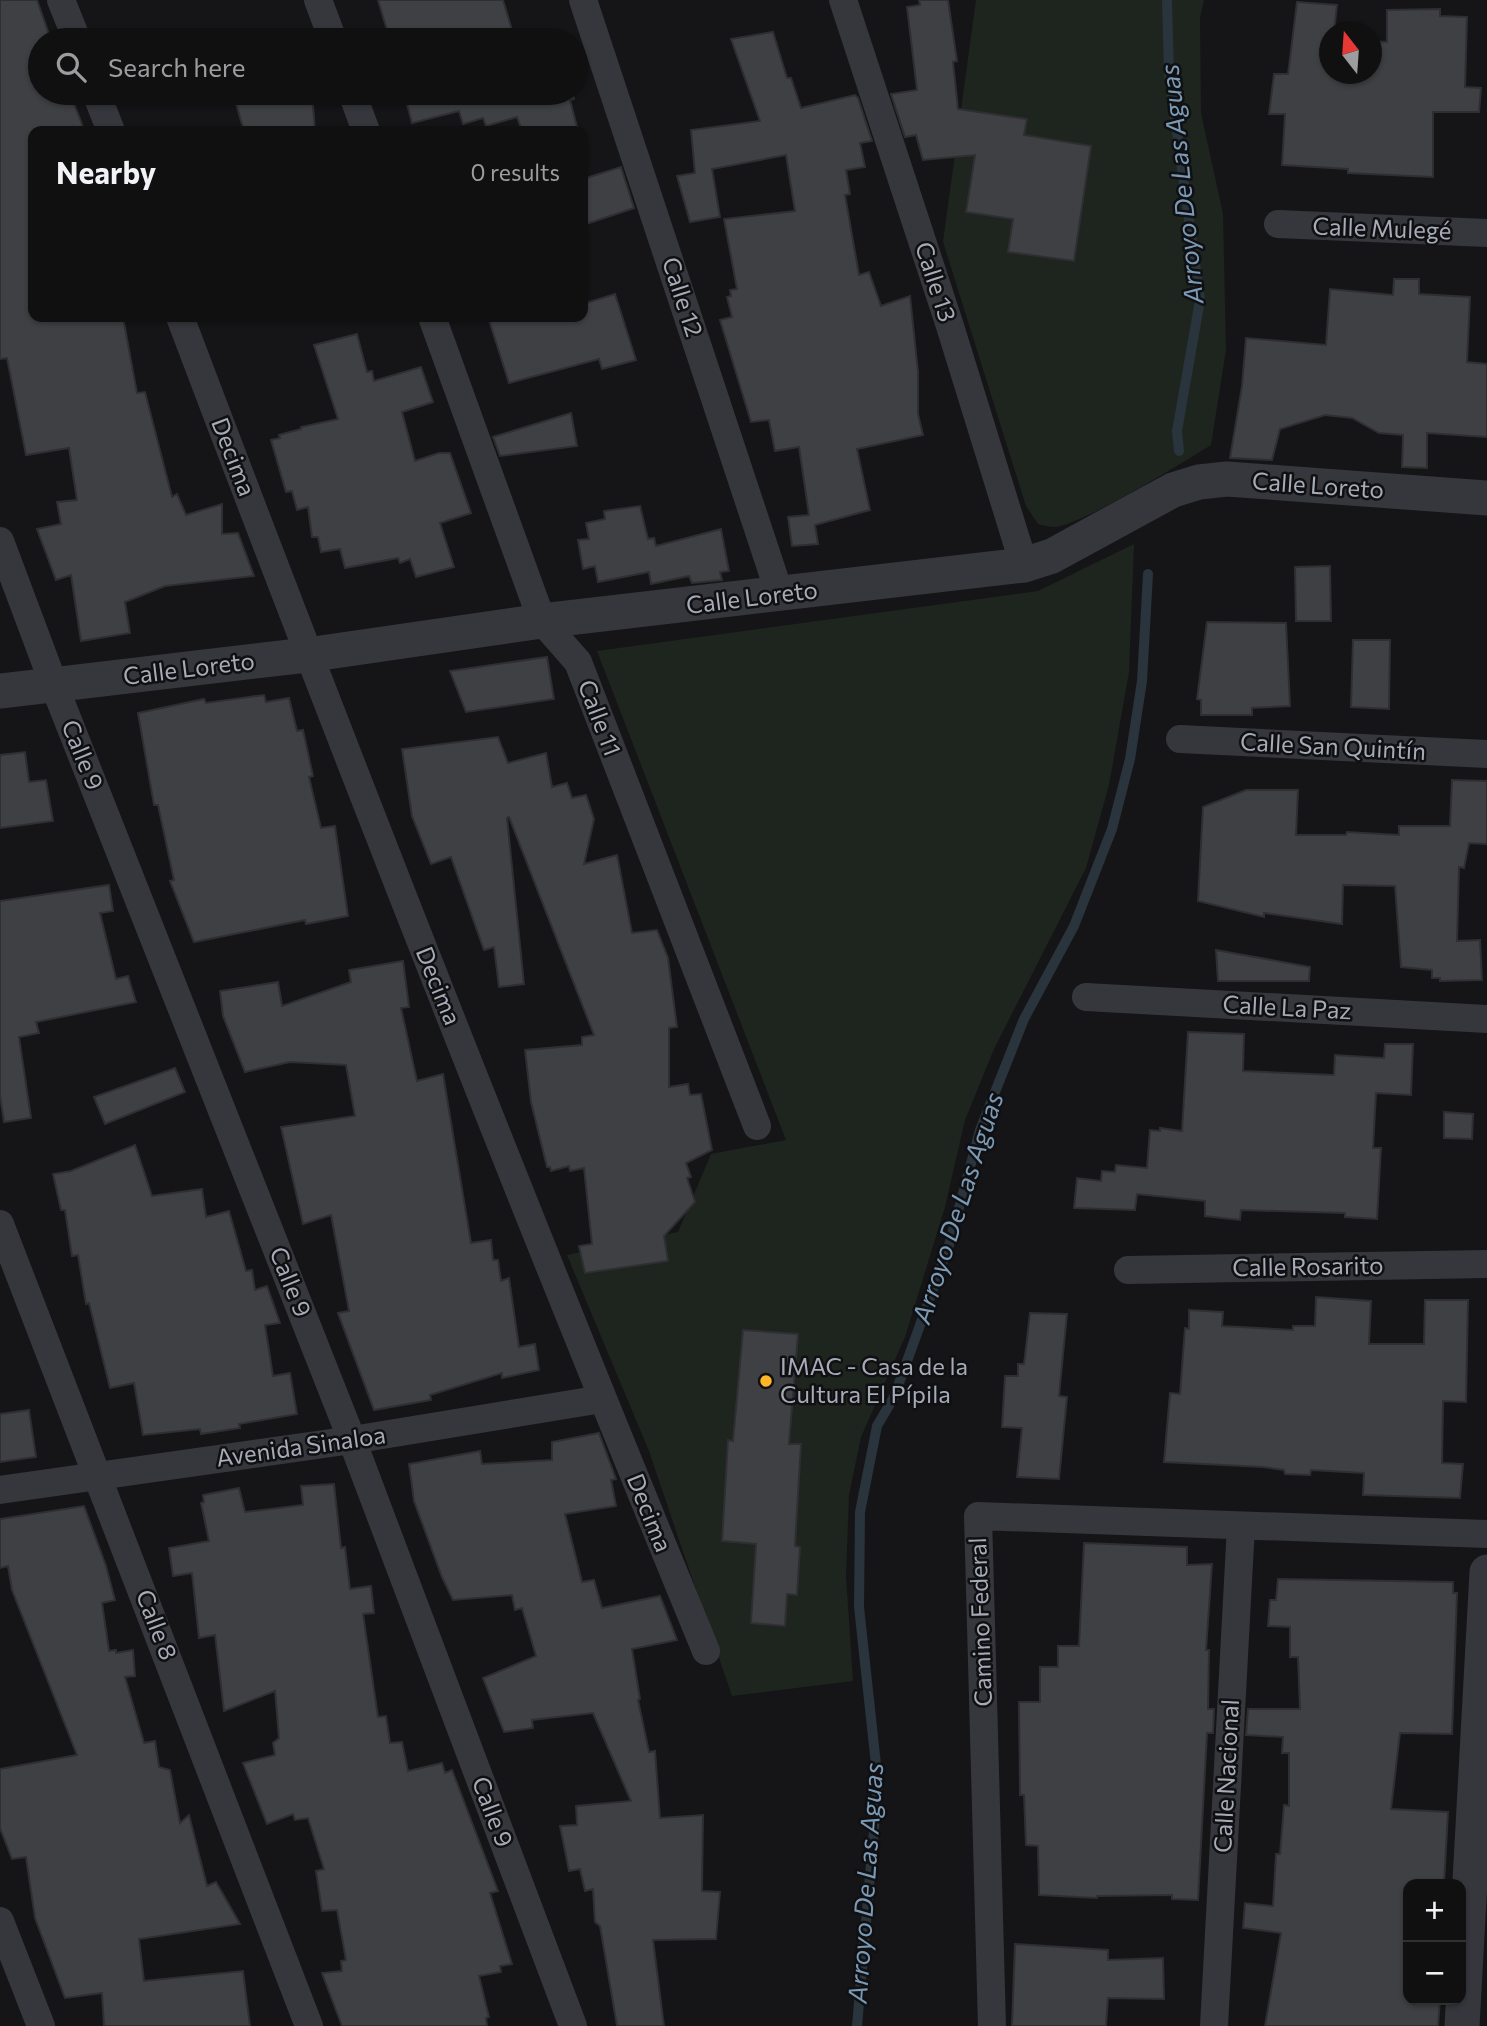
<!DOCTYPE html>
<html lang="en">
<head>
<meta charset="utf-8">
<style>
  :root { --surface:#101011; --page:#19191a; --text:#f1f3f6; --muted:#9c9d9f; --line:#303031 }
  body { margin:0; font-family:Commissioner,sans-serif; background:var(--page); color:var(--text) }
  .controls { position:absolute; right:21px; bottom:21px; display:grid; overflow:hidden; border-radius:14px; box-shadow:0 2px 5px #0004 }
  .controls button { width:63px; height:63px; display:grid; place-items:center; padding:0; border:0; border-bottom:2px solid var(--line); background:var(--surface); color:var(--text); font:35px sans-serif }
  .compass { position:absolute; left:1319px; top:21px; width:63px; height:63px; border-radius:50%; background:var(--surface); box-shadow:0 2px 5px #0004; rotate:343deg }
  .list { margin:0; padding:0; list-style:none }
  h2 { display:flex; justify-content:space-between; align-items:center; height:91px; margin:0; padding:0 28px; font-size:30px }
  h2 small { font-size:23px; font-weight:400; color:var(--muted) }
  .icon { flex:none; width:38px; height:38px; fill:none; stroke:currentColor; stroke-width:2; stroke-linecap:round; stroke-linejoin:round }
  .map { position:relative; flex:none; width:1487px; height:2026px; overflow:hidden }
  .search { position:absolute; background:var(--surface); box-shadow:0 2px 5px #0004; left:28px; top:28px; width:560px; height:77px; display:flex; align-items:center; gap:18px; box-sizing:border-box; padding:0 24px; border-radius:38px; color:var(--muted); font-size:26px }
  .panel { position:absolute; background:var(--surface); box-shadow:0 2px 5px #0004; left:28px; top:126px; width:560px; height:196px; border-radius:14px }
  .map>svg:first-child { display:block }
</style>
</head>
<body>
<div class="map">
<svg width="1487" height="2026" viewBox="0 0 1487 2026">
  <rect width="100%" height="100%" fill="#151517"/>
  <!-- green -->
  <path fill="#1d251e" d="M976 0H1204L1200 18 1201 113 1223 214 1226 350 1211 445C1184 462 1080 526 1054 527 1049 527 1043 525 1038 524L1026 506 943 242Z
    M1134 544 1129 672 1109 785 1086 868 994 1049 965 1120 945 1207 905 1337 861 1437 849 1495 846 1576 853 1681 732 1696 649 1451 567 1255 678 1232 711 1154 786 1140 597 651 1038 591Z"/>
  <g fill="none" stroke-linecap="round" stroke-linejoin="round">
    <!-- stream -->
    <path stroke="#2a343c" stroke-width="10" d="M1167 0 1169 74 1200 300 1177 431 1179 451
      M857 2026 878 1783 859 1607 860 1512 877 1426 894 1397 949 1245 980 1130 1024 1019 1074 926 1112 829 1130 759 1142 681 1148 574"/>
  </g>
  <!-- building -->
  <path fill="#3f4044" stroke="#2f2f33" stroke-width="2" d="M0 0H37L51 40H40V93H70L83 127 64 131H33V317H123L137 393 145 392 172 497 177 494 186 515 222 504V534L238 533 254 576 165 586 125 602 130 633 81 641 71 575 56 580 37 529 61 524 57 502 77 500 69 448 26 455 7 358 0 359Z
    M378 0H503L515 40H390Z
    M919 0H948L957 61 953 62 958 109 1027 119 1024 135 1091 146 1074 261 1008 252 1013 219 966 212 975 155 923 160 916 135 905 137 891 94 917 90 907 7 920 5Z
    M1297 2 1337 5 1334 32H1329V74H1371V41L1387 42V10L1440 9V16L1467 17 1465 87 1481 88 1479 112H1433V177L1348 173V169L1282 165 1285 114H1269L1274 74H1288Z
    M773 32 787 78H791L801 108 855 95 858 98 872 141 860 143 865 167 846 170 850 194 845 195 859 275 869 272 881 306 910 296 918 372V414L923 435 857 449 870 510 815 525 818 544 792 546 788 517 809 515 799 447 775 451 769 420 751 422 720 320 732 317 727 297 731 296 730 290 737 289 724 219 795 211 786 155 712 169 720 217 690 222 677 176 695 173 691 130 760 121 731 39Z
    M233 93H312L315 131H244Z
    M404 93H573L574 99 570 100 578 131H522L517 117 486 126 483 118 463 124 459 111 412 123Z
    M621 167 634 208 583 225V179Z
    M1394 279H1419V294L1470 297 1467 362 1487 364V437L1427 433V468L1402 467 1403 435 1379 433 1352 418 1325 415 1280 429 1272 460 1230 458 1242 386 1246 338 1326 345 1330 289 1393 295Z
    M615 294 636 360 602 369 599 359 509 383 488 317H583V304Z
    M357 334 367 372 372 371 374 381 421 367 433 402 402 412 415 461 439 453H450L471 513 440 523 454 567 416 577 410 559 400 563 398 558 345 568 340 549 321 552 318 537H312L308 507 297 510 292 491 286 492 271 440 280 438 279 435 301 429V427L338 419 314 345Z
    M571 413 577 446 500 456 493 437Z
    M640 506 648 539 654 538 656 546 721 529 729 571 720 572 722 580 692 583 689 576 651 584 649 572 598 582 595 566 583 569 578 540 589 539 586 523 605 519 604 511Z
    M1330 566 1331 621H1296L1295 567Z
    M1207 622 1286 623 1290 706 1252 708V715H1201V700L1197 699Z
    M1353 640H1390L1389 709 1351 707Z
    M547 657 554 699 466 712 450 671Z
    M264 695 266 702 289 698 297 731 303 730 313 776 309 777 321 828 335 826 348 916 306 924 305 920 194 942 170 881 174 880 158 805H154L138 713 204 699 206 703Z
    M498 737 508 763 546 753 552 787 567 783 572 798 586 795 594 819 584 864 617 855 632 933 657 930 668 958 677 1027 669 1028V1087L688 1084 690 1095 701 1094 712 1150 686 1163 691 1177 687 1178 695 1202 664 1236 668 1261 585 1273 579 1246 592 1244 584 1168 570 1171 569 1166 551 1171 550 1167H547L531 1102 525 1050 582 1045V1037L594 1035 509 817 507 818 524 984 499 987 494 947 484 950 451 857 431 864 412 816 402 749Z
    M25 752 29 782 46 780 53 821 0 828V755Z
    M1452 780 1487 781V844L1469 843 1464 868 1459 867 1457 941 1480 940 1482 980 1440 981V978H1432V970L1401 967 1395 886 1343 885 1342 924 1264 913V917L1198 901 1203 807 1246 790H1298L1296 835H1346L1347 832 1399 835V826H1450Z
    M109 885 113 911 100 913 116 979 128 976 136 1002 36 1022 39 1033 19 1037 31 1118 4 1122 0 1095V901Z
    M1216 950 1310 967 1309 981H1218Z
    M403 961 409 1007 401 1008 417 1081 443 1074 471 1243 491 1240 493 1260H498L501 1281 509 1278 519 1347 535 1344 539 1370 502 1378V1373L430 1395 431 1400 374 1410 338 1313 349 1311 331 1215 303 1224 281 1127 355 1116 346 1065 290 1062 245 1072 223 1016 220 991 278 982 282 1006 351 982 349 970Z
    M1188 1032 1244 1034 1243 1071 1334 1075 1335 1055 1384 1058 1385 1044H1413L1411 1095 1376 1093 1373 1148H1381L1377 1219 1345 1217V1213L1241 1210 1240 1220 1205 1216V1201L1137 1194 1135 1210 1074 1208 1077 1178 1101 1181 1102 1171 1115 1172 1116 1165 1147 1168 1150 1130 1160 1131V1128L1182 1131Z
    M175 1068 185 1092 105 1124 94 1097Z
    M1444 1112 1473 1114 1472 1139 1444 1138Z
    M135 1145 152 1196 202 1189 206 1217 229 1211 246 1271 252 1270 255 1290 267 1286 280 1323 265 1325 273 1376 290 1373 297 1414 239 1424 240 1428 201 1434 200 1429 143 1435 134 1383 110 1388 89 1303 86 1304 78 1255 72 1256 65 1210H61L53 1174 71 1171Z
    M1316 1297 1371 1301 1369 1344H1424L1425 1300H1468L1466 1402 1443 1401 1442 1463 1463 1464 1460 1498 1363 1495 1364 1473 1311 1470 1310 1475 1285 1474 1284 1470 1263 1467 1164 1462 1170 1393 1180 1394 1185 1328 1189 1329V1310L1223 1312 1222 1326 1293 1330V1326H1315Z
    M1030 1313 1067 1314 1059 1396 1067 1397 1059 1479 1017 1477 1022 1428 1002 1427 1005 1376H1018V1364H1024Z
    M743 1330 798 1334 789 1444H801L795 1546 800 1547 797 1595 787 1594 785 1626 751 1623 756 1544 722 1541 728 1440 733 1441Z
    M29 1410 36 1457 0 1462V1414Z
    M599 1433 616 1479 611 1480 616 1506 565 1514 582 1582 594 1580 602 1608 660 1596 677 1640 632 1649 640 1699 638 1700 649 1752 655 1751 660 1818 703 1815 702 1891 720 1892 716 1939 653 1940 664 2026H617L600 1926 595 1922 593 1889 585 1891 580 1869 569 1871 560 1826 577 1825 576 1806 631 1801 593 1713 532 1720 533 1728 504 1732 483 1678 536 1656 522 1608 515 1610 512 1595 453 1600 442 1577 414 1501 409 1464 480 1451 482 1464 552 1460V1442Z
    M334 1484 341 1548 345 1547 350 1589 371 1586 374 1613 363 1614 378 1717 386 1716 390 1743 402 1742 408 1771 442 1763 445 1773 452 1770 498 1891 490 1893 512 1964 500 1966 501 1972 479 1976 489 2017 486 2018 487 2026H342L322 1973 342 1971 341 1961 346 1960 337 1910 322 1911 316 1871 324 1869 308 1818 295 1820 293 1814 267 1824 243 1763 275 1755 273 1743 279 1738 275 1691 224 1711 215 1635 199 1638 192 1573 173 1576 169 1548 209 1541 201 1503 204 1502 203 1495 239 1488 245 1512 303 1505 301 1486Z
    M84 1506 106 1566 115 1600 102 1603 109 1651 116 1650V1653L133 1650 135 1676 125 1677 144 1743 155 1741 159 1767 170 1770 180 1823 189 1815 207 1886 216 1882 240 1924 139 1939 144 1981 243 1971 250 2026H104L102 1993 65 1998 35 1918 26 1857 12 1859 0 1828V1769L77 1755 12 1590 8 1566 0 1568V1519Z
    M1084 1543 1187 1547V1565L1212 1564 1206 1650H1209L1208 1709H1214L1213 1733H1207L1198 1900 1172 1899V1895L1097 1896V1898L1039 1895 1038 1846 1026 1845 1024 1795H1020L1019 1702H1040V1667H1058V1646H1079Z
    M1278 1579 1453 1582V1593H1457L1452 1734 1400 1733 1391 1809 1448 1812 1444 1884H1408V2000H1440L1438 2026H1265L1281 1933 1243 1928 1245 1903 1273 1906 1276 1854H1280L1284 1805 1289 1806V1753H1282L1283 1737 1246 1735 1248 1709H1300L1298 1657H1290V1627L1268 1626 1270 1600H1276Z
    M1015 1944 1108 1950V1960L1163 1958 1164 1999 1108 1998 1106 2026H1012Z"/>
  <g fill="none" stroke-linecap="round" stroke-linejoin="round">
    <!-- minor -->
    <path stroke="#36373c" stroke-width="28" d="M61 0 77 40
      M318 0 333 40
      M583 0 780 595
      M843 0 949 323 1024 565
      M96 93 111 131
      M352 93 366 131
      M1278 224 1487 233
      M180 317C349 764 524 1209 706 1651
      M432 317 542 621 578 662 757 1126
      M0 541 54 685 352 1440 573 2026
      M1180 739 1487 754
      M1086 997 1487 1019
      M0 1224 309 2026
      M1128 1270 1487 1264
      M0 1490 352 1440 602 1399
      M0 1921 41 2026
      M992 2026 978 1516 1487 1534
      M1214 2026 1241 1526"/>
    <!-- tertiary -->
    <path stroke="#36373c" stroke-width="35" d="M0 691 307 655 542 621 1024 565 1052 556 1173 490 1199 482 1227 479 1487 498
      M1462 2026 1487 1572"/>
  </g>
  <!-- markers -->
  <circle fill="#feb626" stroke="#101012" stroke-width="2.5" cx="766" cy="1381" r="7"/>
  <g text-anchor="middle" stroke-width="5" stroke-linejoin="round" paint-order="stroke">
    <!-- street labels -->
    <g font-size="24" fill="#a6abb8" stroke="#101012">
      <text transform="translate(1382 229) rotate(2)" y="8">Calle Mulegé</text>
      <text transform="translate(935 282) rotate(72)" y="8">Calle 13</text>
      <text transform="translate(682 297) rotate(72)" y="8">Calle 12</text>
      <text transform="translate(233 457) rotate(69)" y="8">Decima</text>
      <text transform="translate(1318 486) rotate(4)" y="8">Calle Loreto</text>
      <text transform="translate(752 598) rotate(-7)" y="8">Calle Loreto</text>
      <text transform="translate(189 669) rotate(-7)" y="8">Calle Loreto</text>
      <text transform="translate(599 718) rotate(69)" y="8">Calle 11</text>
      <text transform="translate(1333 747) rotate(3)" y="8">Calle San Quintín</text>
      <text transform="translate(82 755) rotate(68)" y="8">Calle 9</text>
      <text transform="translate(438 986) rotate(68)" y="8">Decima</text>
      <text transform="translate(1287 1008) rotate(3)" y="8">Calle La Paz</text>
      <text transform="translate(1308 1267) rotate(-1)" y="8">Calle Rosarito</text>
      <text transform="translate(290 1282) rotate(68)" y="8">Calle 9</text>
      <text transform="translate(301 1447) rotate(-8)" y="8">Avenida Sinaloa</text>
      <text transform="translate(649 1513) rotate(68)" y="8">Decima</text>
      <text transform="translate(981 1622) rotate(-92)" y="8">Camino Federal</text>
      <text transform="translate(156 1625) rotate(69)" y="8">Calle 8</text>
      <text transform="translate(1227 1776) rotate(-87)" y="8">Calle Nacional</text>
      <text transform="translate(492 1812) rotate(69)" y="8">Calle 9</text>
    </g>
    <!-- poi labels -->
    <g font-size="24" fill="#a6abb8" stroke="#101012" text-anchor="start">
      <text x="780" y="1375">IMAC - Casa de la<tspan x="780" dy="28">Cultura El Pípila</tspan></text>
    </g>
    <!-- water labels -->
    <g font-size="26" font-style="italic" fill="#7a9ab6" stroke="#101012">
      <text transform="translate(1182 184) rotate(-96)" y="9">Arroyo De Las Aguas</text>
      <text transform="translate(958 1208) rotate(-72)" y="9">Arroyo De Las Aguas</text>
      <text transform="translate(866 1883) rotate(-86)" y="9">Arroyo De Las Aguas</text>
    </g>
  </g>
</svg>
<div class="controls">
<button>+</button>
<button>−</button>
</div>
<svg class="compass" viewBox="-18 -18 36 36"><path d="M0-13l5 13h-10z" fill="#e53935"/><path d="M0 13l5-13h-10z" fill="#9c9d9f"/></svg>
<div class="search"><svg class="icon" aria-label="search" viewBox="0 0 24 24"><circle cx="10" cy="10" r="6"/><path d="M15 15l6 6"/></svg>Search here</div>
<section class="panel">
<h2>Nearby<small>0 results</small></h2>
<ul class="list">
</ul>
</section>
</div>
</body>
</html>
